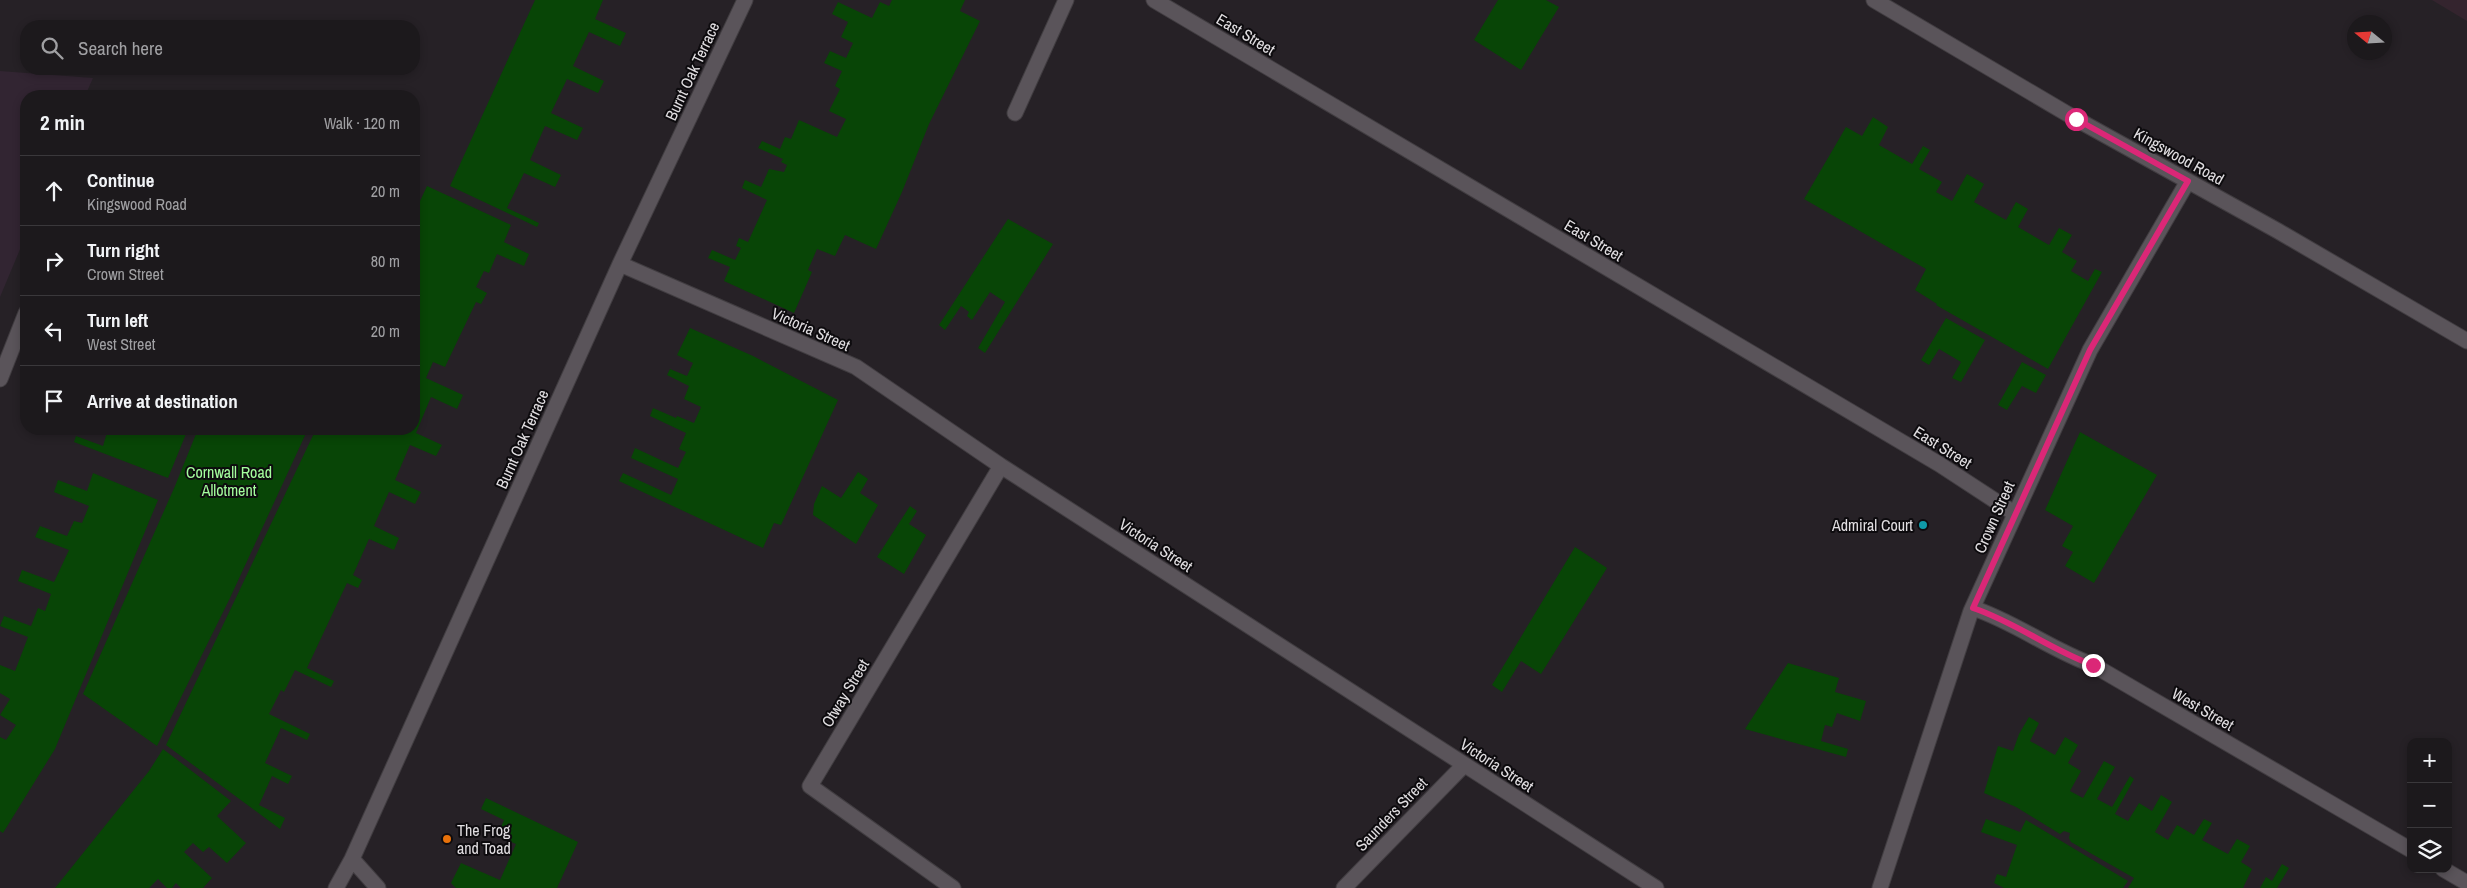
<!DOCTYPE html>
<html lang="en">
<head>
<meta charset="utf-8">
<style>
  :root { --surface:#1c191c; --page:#292629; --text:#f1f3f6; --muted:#a0a0a3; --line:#3a383b }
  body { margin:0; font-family:"Archivo Narrow",sans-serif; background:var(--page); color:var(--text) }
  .controls { position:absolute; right:15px; bottom:15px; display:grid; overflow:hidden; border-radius:10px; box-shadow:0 2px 8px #0003 }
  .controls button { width:45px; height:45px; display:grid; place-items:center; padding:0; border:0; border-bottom:1px solid var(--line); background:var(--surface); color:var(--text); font:25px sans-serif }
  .compass { position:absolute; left:2347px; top:15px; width:45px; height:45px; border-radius:50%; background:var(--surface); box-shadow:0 2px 8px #0003; rotate:288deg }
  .stop { position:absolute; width:15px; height:15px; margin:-11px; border:4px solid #db2777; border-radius:50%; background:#fff }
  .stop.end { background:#db2777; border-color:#fff; box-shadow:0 1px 5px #0008 }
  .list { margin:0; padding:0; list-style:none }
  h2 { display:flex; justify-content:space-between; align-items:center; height:65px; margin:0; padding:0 20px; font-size:21px }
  h2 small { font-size:16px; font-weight:400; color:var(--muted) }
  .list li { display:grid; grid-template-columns:32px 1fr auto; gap:15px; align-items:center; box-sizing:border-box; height:70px; padding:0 20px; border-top:1px solid var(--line) }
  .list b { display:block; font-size:19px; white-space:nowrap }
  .list p { margin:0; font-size:16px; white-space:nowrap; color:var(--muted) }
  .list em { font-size:16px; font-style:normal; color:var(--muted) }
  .icon { flex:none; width:28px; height:28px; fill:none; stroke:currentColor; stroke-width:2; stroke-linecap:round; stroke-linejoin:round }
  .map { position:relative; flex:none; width:2467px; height:888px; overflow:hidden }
  .search { position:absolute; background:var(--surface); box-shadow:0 2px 8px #0003; left:20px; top:20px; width:400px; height:55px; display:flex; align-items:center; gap:12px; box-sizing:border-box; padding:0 18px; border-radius:20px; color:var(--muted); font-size:19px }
  .panel { position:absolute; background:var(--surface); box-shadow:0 2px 8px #0003; left:20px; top:90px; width:400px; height:345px; border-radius:20px }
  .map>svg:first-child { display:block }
</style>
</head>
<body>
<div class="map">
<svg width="2467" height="888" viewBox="0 0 2467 888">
  <rect width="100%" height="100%" fill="#262126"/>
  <!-- industrial -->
  <path fill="#34242e" d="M2432 0H2467V21Z"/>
  <!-- education -->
  <path fill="#322532" d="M0 71 93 78 85 96H26V235L0 297Z"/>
  <!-- green -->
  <path fill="#084506" d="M535 0H603L595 19 626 33 620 46 589 32 573 66 604 81 598 93 567 79 551 113 583 128 577 140 545 126 530 160 561 175 555 187 524 173 507 208 539 223 537 227 450 186Z
    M892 0H965L960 11 980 21 929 124 902 192 876 249 845 235 835 256 817 249 808 270 812 272 794 313 724 281 730 267 708 258 712 250 735 260 741 248 736 246 739 238 748 242 767 200 742 188 745 180 761 187 769 169 784 172 787 165 781 162 783 159 758 148 762 141 780 149 785 137 791 139 799 120 837 137 846 119 829 111 840 89 835 86 842 71 824 63 830 51 846 58 853 43 841 37 848 22 832 14 838 2 872 18 880 2 889 6Z
    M1498 0H1546L1559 7 1521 70 1474 40Z
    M1873 117 1888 127 1879 145 1912 164 1923 146 1930 150 1919 169 1942 182 1936 192 1952 201 1967 174 1984 184 1974 202 2006 220 2016 202 2028 209 2018 227 2049 245 2059 228 2072 235 2062 252 2077 261 2071 271 2088 281 2095 269 2102 272 2048 369 1936 305 1937 304 1915 290 1926 269 1804 199 1846 127 1862 136Z
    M427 186 511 225 504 242 529 254 524 266 497 254 489 273 484 271 476 287 487 293 481 304 476 302 445 367 433 362 426 378 463 395 457 409 431 397 416 433 442 445 436 456 410 445 395 480 421 492 415 504 389 492 374 526 399 538 394 550 369 539 353 575 362 580 358 588 347 583 307 668 334 681 331 687 295 670 284 692 281 690 269 714 310 734 307 740 281 728 265 763 292 776 288 784 272 776 259 805 285 818 280 829 166 745 316 429H414V214Z
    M1008 219 1053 244 985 353 978 348 1005 302 990 292 972 320 967 316 969 312 961 306 945 330 939 325Z
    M1946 318 1985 340 1961 382 1952 378 1961 362 1939 349 1929 365 1921 360Z
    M690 328 753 356 838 400 781 525 774 523 763 548 619 481 623 473 671 495 678 479 631 458 635 448 678 468 686 452 679 449 686 433 650 416 653 408 676 418 677 416 694 423 701 407 684 399 689 386 667 375 670 369 687 376 693 363 677 355Z
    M2022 362 2046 375 2036 393 2022 386 2007 410 1998 405Z
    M108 429H173L186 434 168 478 74 442 76 436 103 446Z
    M198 429H308L230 598 157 746 83 694 175 486Z
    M2080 432 2157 475 2094 583 2065 566 2073 552 2062 546 2073 526 2045 510Z
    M858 472 868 479 860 493 878 505 856 544 813 515 814 504 822 486 841 498Z
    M93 473 158 500 55 749 3 833 0 831V737L6 740 16 725 0 715 10 699 0 693V665L15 671 28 637 0 626 4 616 31 626 38 608 45 611 51 594 18 581 22 570 54 582 69 550 35 537 40 526 67 536 74 521 82 523 89 506 54 492 58 480 87 491Z
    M910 506 917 511 909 524 926 535 904 574 877 557Z
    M1575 547 1607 568 1541 674 1521 661 1502 692 1492 685Z
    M1788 663 1839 678 1835 692 1866 701 1860 721 1837 713 1832 727 1825 725 1821 741 1848 749 1846 757 1745 729Z
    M2029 717 2039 723 2030 741 2055 755 2065 737 2078 745 2068 763 2081 771 2070 791 2083 798 2104 761 2115 767 2097 799 2112 807 2130 776 2134 779 2115 814 2128 821 2139 803 2152 811 2161 795 2172 802 2155 832 2168 840 2177 825 2194 835 2204 819 2212 823 2202 840 2228 854 2237 839 2250 846 2241 862 2252 869 2243 888H2128L2134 878 2071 842 2069 838 2070 833 2064 831 2060 834 2016 807 1984 793 1998 746 2013 751 2019 734Z
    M163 749 231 801 217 816 246 843 227 863 209 847 203 852 193 843 184 852 212 878 203 888H181L176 883 172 888H167L158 879 149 888H55L149 771Z
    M486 798 578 842 557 888H456L451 883 461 863 500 880 516 844 497 836 504 820 481 809Z
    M1986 819 2020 832 2026 820 2128 881 2123 888H2004L1994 883 1997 874 2006 877 2017 845 1981 832Z
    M2282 864 2289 868 2277 888H2260L2266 877 2272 881Z"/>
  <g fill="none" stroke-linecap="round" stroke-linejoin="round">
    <!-- minor casing -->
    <g stroke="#413d41" stroke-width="17">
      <path id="minor" d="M1154 0 1939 464 2014 513
        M1874 0 2076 119 2278 231 2467 341
        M1015 113 1066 0
        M620 264 856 367 1001 466 1656 888
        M0 379 26 313
        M1973 608C2015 622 2051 650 2093 665L2411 850
        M352 859 378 888
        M2443 869 2467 883
        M336 888 352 859 620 264 745 0
        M953 888 810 786 1001 466
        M1344 888 1464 765
        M1880 888 1971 611 2090 350 2188 181"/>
    </g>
    <!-- minor -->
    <use href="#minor" stroke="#5a545a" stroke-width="15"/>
  </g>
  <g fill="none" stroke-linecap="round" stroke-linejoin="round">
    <!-- route -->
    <path stroke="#db2777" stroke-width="6" d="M2076 119 2188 181 2090 350 1973 608C2015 622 2051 650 2093 665"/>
  </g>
  <!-- markers -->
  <circle fill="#0f9aa8" stroke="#0d0b0e" stroke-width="2" cx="1923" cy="525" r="5"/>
  <circle fill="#e8710a" stroke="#0d0b0e" stroke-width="2" cx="447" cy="839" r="5"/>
  <g text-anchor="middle" stroke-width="4" stroke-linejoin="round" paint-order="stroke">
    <!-- street labels -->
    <g font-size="16" fill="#e1dee1" stroke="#0d0b0e">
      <text transform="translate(1246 34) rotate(31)" y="6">East Street</text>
      <text transform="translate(692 71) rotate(-65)" y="6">Burnt Oak Terrace</text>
      <text transform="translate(2179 156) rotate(29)" y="6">Kingswood Road</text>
      <text transform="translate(1594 240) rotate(31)" y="6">East Street</text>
      <text transform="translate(811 329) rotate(24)" y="6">Victoria Street</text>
      <text transform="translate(522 439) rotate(-66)" y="6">Burnt Oak Terrace</text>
      <text transform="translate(1943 447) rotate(32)" y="6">East Street</text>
      <text transform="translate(1994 517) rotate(-66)" y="6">Crown Street</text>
      <text transform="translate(1156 545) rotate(33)" y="6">Victoria Street</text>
      <text transform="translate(845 693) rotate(-59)" y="6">Otway Street</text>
      <text transform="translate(2203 709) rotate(30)" y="6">West Street</text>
      <text transform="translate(1497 765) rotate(33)" y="6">Victoria Street</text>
      <text transform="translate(1391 814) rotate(-46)" y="6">Saunders Street</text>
    </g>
    <!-- park labels -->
    <g font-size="16" fill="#a4fe9d" stroke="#0d0b0e">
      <text x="229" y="478">Cornwall Road<tspan x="229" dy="18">Allotment</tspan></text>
    </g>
    <!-- poi labels -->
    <g font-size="16" fill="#e1dee1" stroke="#0d0b0e" text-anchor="end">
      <text x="1913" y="531">Admiral Court</text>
      <text x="457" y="836" text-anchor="start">The Frog<tspan x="457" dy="18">and Toad</tspan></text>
    </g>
  </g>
</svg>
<div class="controls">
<button>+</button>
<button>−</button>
<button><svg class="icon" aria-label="layers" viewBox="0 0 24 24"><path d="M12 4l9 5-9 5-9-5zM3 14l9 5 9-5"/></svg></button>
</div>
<svg class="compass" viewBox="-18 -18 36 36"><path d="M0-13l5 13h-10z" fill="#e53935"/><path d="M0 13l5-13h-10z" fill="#a0a0a3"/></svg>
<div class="stop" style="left:2076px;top:119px"></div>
<div class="stop end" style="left:2093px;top:665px"></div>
<div class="search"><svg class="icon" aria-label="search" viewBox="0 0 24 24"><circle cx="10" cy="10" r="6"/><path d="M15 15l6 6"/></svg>Search here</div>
<section class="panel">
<h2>2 min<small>Walk · 120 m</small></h2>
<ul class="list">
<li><svg class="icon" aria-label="ahead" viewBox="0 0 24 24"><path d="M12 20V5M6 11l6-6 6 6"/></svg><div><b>Continue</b><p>Kingswood Road</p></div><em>20 m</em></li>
<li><svg class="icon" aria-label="right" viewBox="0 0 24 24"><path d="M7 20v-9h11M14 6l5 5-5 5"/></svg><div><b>Turn right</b><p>Crown Street</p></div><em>80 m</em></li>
<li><svg class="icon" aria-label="left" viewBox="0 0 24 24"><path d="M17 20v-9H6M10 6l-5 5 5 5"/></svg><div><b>Turn left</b><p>West Street</p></div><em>20 m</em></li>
<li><svg class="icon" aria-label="arrive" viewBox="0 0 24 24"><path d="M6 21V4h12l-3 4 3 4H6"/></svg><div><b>Arrive at destination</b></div></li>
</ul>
</section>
</div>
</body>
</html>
